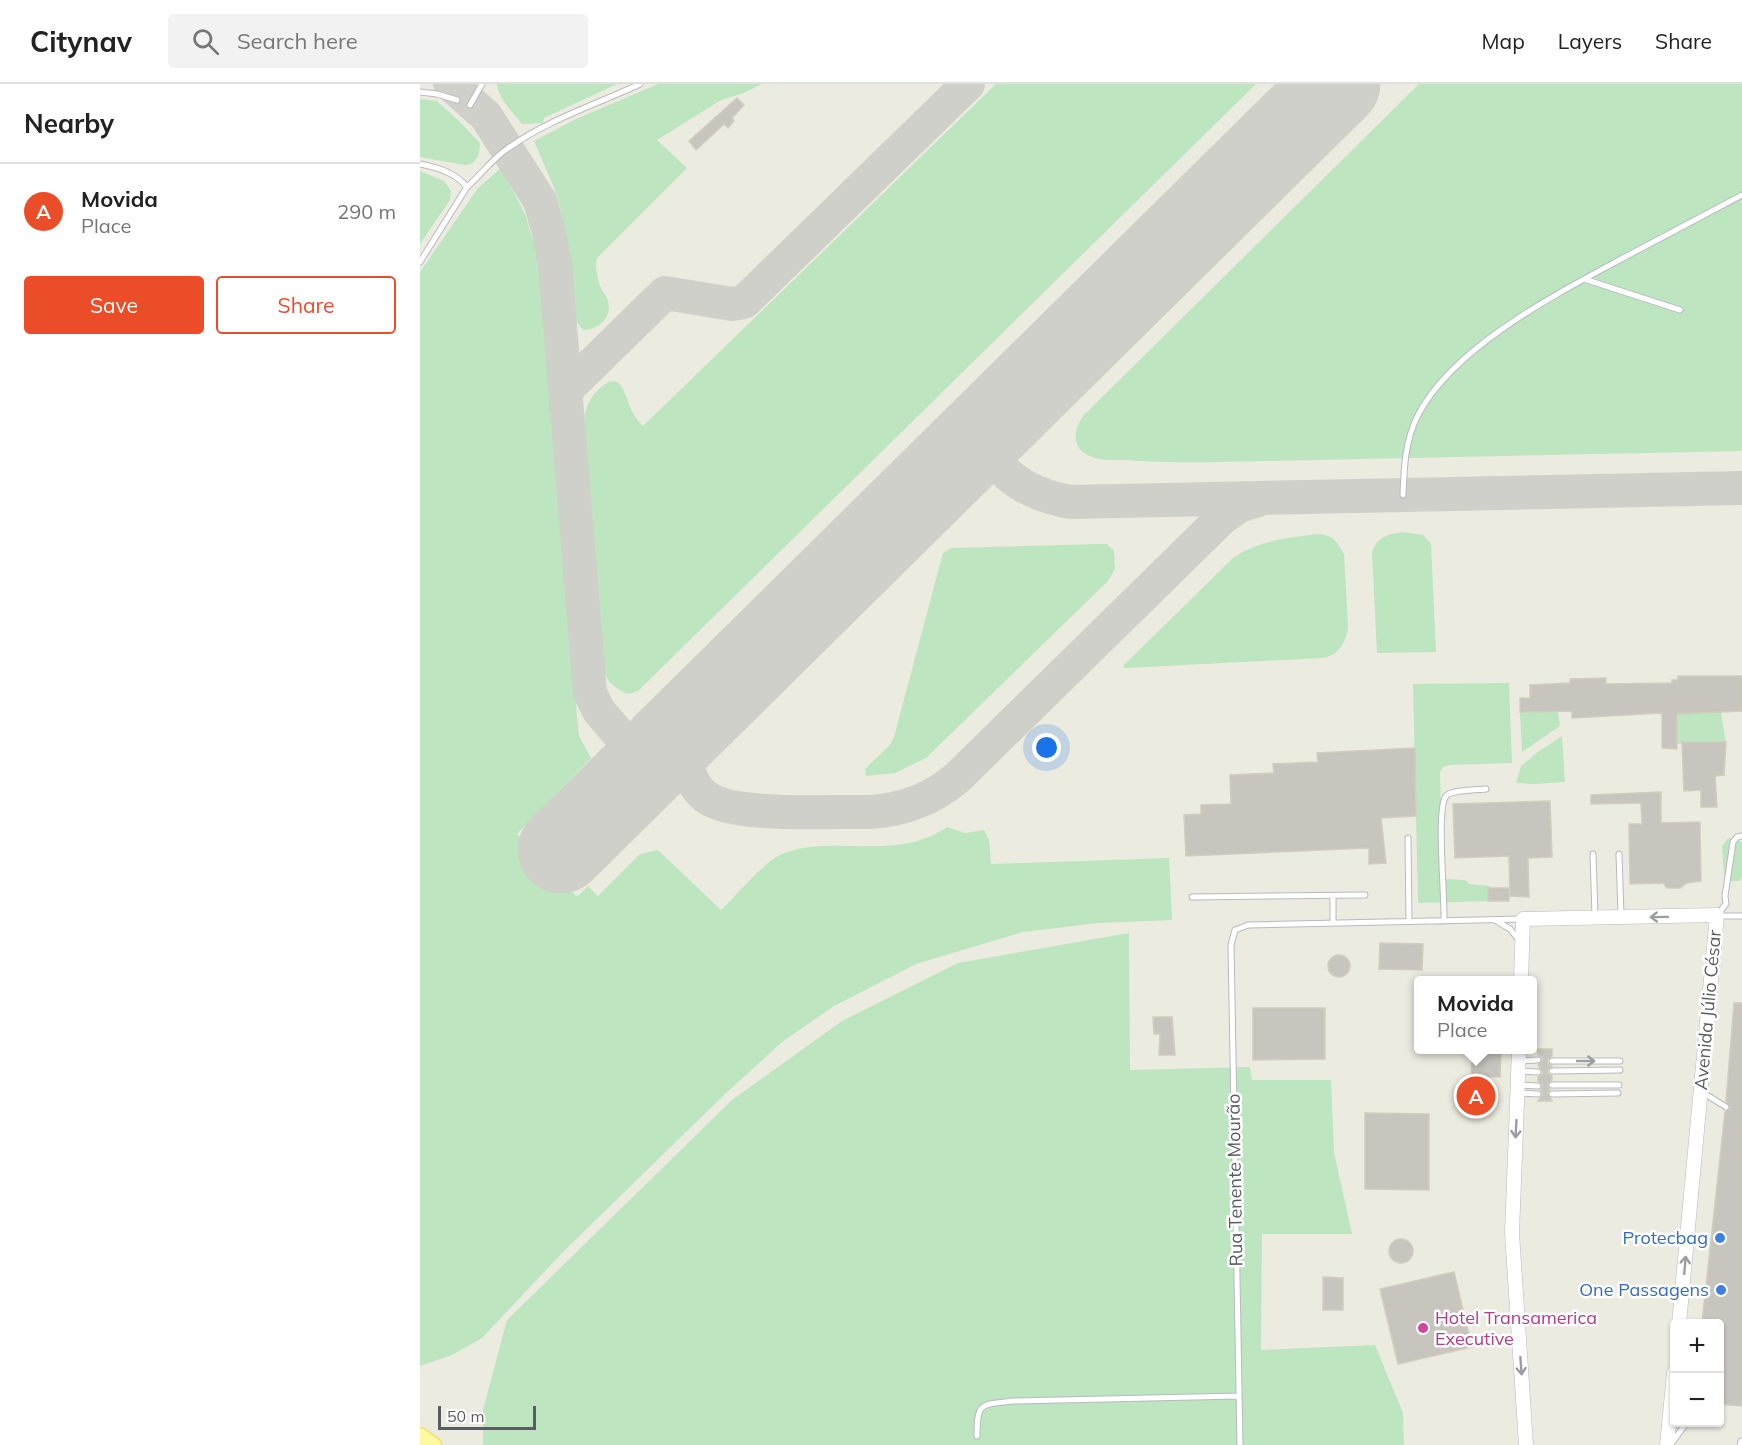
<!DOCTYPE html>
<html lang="en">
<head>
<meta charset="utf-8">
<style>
  :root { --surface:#fff; --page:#f2f2f2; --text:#222; --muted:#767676; --line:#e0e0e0; --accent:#ea4d28 }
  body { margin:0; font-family:Mulish,sans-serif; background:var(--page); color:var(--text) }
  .controls { position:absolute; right:18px; bottom:18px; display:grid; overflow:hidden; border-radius:6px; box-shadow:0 2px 4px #0004 }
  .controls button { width:54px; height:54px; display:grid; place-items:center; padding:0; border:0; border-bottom:2px solid var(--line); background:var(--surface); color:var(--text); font:30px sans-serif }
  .scale { position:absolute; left:18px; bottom:15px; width:98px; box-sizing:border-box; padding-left:6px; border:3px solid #595c62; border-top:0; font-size:16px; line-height:21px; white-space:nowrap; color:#595c62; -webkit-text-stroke:4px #fff; paint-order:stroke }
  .you { position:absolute; left:627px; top:664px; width:21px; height:21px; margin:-15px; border:4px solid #fff; border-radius:50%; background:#1a73e8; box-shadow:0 0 0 9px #1a73e833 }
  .badge { display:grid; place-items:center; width:39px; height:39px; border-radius:50%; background:var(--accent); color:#fff; font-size:20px; font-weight:700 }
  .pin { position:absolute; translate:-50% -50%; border:3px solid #fff; box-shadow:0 2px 6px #0006 }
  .popup { position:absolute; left:994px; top:892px; width:123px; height:78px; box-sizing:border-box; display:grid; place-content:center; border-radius:6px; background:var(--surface); filter:drop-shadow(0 2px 4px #0005); font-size:20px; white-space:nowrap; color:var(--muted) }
  .popup b { font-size:22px; color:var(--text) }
  .popup::after { content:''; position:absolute; left:50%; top:100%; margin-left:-12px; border:12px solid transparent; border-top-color:var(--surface) }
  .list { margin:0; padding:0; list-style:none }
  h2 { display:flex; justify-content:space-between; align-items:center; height:78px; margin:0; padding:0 24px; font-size:26px }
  h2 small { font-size:20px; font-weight:400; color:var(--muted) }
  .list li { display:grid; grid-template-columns:39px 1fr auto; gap:18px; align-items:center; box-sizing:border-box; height:96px; padding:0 24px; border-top:2px solid var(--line) }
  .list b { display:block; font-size:22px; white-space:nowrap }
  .list p { margin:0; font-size:20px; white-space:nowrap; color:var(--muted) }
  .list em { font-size:20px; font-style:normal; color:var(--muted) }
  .actions { display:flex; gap:12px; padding:18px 24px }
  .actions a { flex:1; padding:14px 0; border:2px solid var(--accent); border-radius:6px; text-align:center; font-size:21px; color:var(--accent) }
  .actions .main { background:var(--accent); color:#fff }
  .icon { flex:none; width:33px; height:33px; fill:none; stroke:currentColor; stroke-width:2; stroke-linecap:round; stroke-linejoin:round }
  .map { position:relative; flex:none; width:1322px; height:1361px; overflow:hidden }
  header { display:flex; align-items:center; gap:36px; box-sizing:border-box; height:84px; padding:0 30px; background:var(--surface); border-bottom:2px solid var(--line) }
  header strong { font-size:28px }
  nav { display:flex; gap:33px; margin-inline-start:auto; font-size:21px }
  .search { width:420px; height:54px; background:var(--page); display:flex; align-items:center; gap:15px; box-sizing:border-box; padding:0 21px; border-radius:6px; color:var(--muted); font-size:22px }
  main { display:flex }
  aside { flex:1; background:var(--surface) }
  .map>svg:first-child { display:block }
</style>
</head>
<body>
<header>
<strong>Citynav</strong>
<div class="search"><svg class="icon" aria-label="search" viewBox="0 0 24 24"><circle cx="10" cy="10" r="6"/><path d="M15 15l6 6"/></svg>Search here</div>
<nav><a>Map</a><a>Layers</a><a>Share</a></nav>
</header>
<main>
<aside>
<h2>Nearby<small></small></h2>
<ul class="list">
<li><span class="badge">A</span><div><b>Movida</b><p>Place</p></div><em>290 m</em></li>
</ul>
<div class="actions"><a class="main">Save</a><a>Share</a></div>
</aside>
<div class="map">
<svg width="1322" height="1361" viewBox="0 0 1322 1361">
  <rect width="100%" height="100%" fill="#ecebe0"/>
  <!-- green -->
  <path fill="#bce5c0" d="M77 0H197L124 34 123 39 102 40C93 28 79 16 77 0Z
    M238 0H342L321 10 301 16 237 56 267 84 177 174C175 183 177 193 180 202 182 207 185 210 187 214 194 232 180 246 163 246L152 232 145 147 140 123 134 104 114 57 156 35Z
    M576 0H836L218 607 208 610C193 603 185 597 182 580L162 350C163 336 166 317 177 307 202 282 204 311 212 327 215 333 218 338 223 342Z
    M999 0H1322V367L797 378C766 379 735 378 704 376 694 376 682 377 672 373 651 366 653 347 663 332Z
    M0 15 17 17 38 36 60 59C60 70 56 82 44 81L0 73Z
    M81 84 105 130 120 179 130 281 157 633 159 652 171 674 97 750 156 812 159 811 168 802 178 812 220 770 238 766 301 826C317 811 342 779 362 770 413 749 476 779 527 743L545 749 564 746 569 756 571 780 749 774 752 836 678 839 603 848 496 880 414 922 362 958 304 1011 142 1169 62 1254 32 1271 0 1282V188L58 104Z
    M0 87 24 97 31 107 30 116 0 160Z
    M983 448 1003 451 1011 460 1016 568 957 569 952 468C957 453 968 450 983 448Z
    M898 450C913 451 917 457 924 470L928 543C926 559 918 572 902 574L705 584 703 582 813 474C839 456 867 454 898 450Z
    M681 460H687L694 467 695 485 688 497 506 674 475 689 446 692 445 685 470 661 474 653 523 469 531 464Z
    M1089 599 1092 679 1030 681 1023 683 1020 688 1022 782 1024 795 1045 796 1049 800 1070 802 1071 817 998 819 993 600Z
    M1132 600H1134L1140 642 1102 668 1100 628 1133 627Z
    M1301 628 1306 658 1257 660 1258 630Z
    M1142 652 1145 698 1114 700 1096 699 1101 682 1118 668Z
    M1313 754 1322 758V792L1320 797H1311L1304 791 1302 762 1307 755Z
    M709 849 710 986 830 983 832 996H911L914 1068 932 1150H842L841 1266 955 1261 983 1329 984 1361H63V1326L87 1236 312 1016 422 937 538 879Z"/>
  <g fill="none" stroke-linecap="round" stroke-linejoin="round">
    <!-- taxiway -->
    <path stroke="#d0d0ca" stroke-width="34" d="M30 0 66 32 120 117 128 145 135 180 170 609 179 627 226 682
      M146 323V310L151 301 245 209 312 220 324 218 548 0
      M571 342C571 349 570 358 572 365 581 398 622 413 651 418L1322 404
      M283 626C270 648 260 671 272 695 275 701 280 709 286 713 313 734 413 727 450 728 483 726 513 715 538 693L802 434 819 422 836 417"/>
    <!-- runway -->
    <path stroke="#d0d0ca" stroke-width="87" d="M141 766 917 0"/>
  </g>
  <!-- building -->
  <path fill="#c7c5bd" stroke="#d1cdbf" stroke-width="1.5" d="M317 14 324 21 312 34 314 37 308 44 304 40 276 66 269 57Z
    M1258 592H1322V627L1257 630V665L1242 664V629L1152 634V627L1100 628V614H1110V601L1150 599V595L1186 594V600L1252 599V596H1258Z
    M1262 658H1306L1304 691 1295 692 1297 723H1281V706L1264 707Z
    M995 664 996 732 961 734 966 779 949 780V764L766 772 764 731 781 730V721L811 720 810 691 854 689 853 680 898 678 897 669Z
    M1241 708V739L1280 738 1281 797 1267 799 1260 804H1247L1243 799 1210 800 1209 740H1222L1221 719 1171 720V711Z
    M1130 717 1132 773 1108 774 1109 813 1090 812 1089 772 1035 774 1033 720Z
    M1068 804H1089V817H1068Z
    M960 859 1003 860 1002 886 959 885Z
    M908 882a11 11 0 1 1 22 0a11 11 0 1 1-22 0Z
    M1314 919H1322V1322L1299 1320V1239H1282L1305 1028 1311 1024 1306 1017Z
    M833 924H905V975L833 976Z
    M733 933H752L755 971H739L740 950H734Z
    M1118 965H1132V972L1127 976 1128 980 1132 982 1127 986 1128 990 1132 992V996L1128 999V1003L1130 1006 1127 1009 1132 1017H1118L1123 1010 1121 1006 1123 1000 1118 997V993L1122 991 1123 988 1118 981 1123 976 1122 973 1118 971Z
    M1052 966 1081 967 1080 993H1068L1067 1028 1044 1027 1045 997H1051Z
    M945 1029 1009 1030V1106L945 1105Z
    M969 1167a12 12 0 1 1 24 0a12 12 0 1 1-24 0Z
    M1034 1188 1052 1263 978 1280 960 1205Z
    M903 1193 923 1194V1226H903Z"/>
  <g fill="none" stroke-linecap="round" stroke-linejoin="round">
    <!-- service casing -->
    <g stroke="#b8bac0" stroke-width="7">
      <path id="service" d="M0 8 17 10 37 16
        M50 21 62 0
        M0 80C19 84 34 88 47 103 61 91 72 75 87 65 127 36 175 21 220 0
        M0 178 47 103
        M1164 195 1260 226
        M983 411C984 383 985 357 998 331 1034 262 1138 209 1205 173 1244 152 1283 132 1322 111
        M988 754 989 837
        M1173 770 1175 832
        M1199 770 1201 831
        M913 812V839
        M772 813 945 811
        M1298 830 1306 820 1305 812 1313 758 1317 753 1322 752
        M1299 832H1322
        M1075 836 1090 845 1099 856
        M1024 837C1025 814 1016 725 1026 712 1031 706 1058 706 1066 705
        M1101 977 1118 976
        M1132 977H1200
        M1101 987 1118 988
        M1132 987 1200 986
        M1099 1001 1118 1002
        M1132 1001H1199
        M1282 1008 1306 1023
        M1099 1009 1118 1010
        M1132 1010 1198 1009
        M557 1352C557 1317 561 1321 593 1317L818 1312
        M1251 1360 1267 1338
        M820 1361 811 861 815 846 828 841 1103 835
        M1320 1361 1321 1357"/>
    </g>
    <!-- tertiary casing -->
    <g stroke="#b8bac0" stroke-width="15">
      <path id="tertiary" d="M1101 896 1103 835 1297 831 1259 1240
        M1099 966 1092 1149 1106 1361
        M1247 1361 1254 1289"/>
    </g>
    <!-- primary casing -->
    <g stroke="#f2d753" stroke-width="18">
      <path id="primary" d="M0 1352 13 1361"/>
    </g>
    <!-- service -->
    <use href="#service" stroke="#fff" stroke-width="5"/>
    <!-- tertiary -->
    <use href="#tertiary" stroke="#fff" stroke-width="14"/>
    <!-- primary -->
    <use href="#primary" stroke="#fffaa2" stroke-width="16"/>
  </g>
  <!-- one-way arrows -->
  <defs><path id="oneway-shaft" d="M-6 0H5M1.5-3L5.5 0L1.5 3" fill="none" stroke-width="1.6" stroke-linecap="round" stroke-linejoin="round" transform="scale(1.5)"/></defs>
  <g stroke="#9b9da1">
    <use href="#oneway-shaft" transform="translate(1239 833) rotate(179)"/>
    <use href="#oneway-shaft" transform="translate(1166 977)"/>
    <use href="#oneway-shaft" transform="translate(1096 1045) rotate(93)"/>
    <use href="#oneway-shaft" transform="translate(1265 1181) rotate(-85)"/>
    <use href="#oneway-shaft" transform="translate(1101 1282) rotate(86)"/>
  </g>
  <!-- markers -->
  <g fill="#3f7fe0" stroke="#fff" stroke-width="2">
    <circle cx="1300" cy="1154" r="6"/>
    <circle cx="1301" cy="1206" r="6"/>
  </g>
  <circle fill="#d1479c" stroke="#fff" stroke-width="2" cx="1003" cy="1244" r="6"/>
  <g text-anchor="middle" stroke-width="5" stroke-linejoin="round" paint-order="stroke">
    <!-- street labels -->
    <g font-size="18" fill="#595c62" stroke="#fff">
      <text transform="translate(1288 926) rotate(-85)" y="6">Avenida Júlio César</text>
      <text transform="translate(815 1096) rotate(-91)" y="6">Rua Tenente Mourão</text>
    </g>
    <!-- shop labels -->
    <g font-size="18" fill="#366cbe" stroke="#fff" text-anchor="end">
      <text x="1288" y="1160">Protecbag</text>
      <text x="1289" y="1212">One Passagens</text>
    </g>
    <!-- hotel labels -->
    <g font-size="18" fill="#b23c85" stroke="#fff" text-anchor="start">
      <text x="1015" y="1240">Hotel Transamerica<tspan x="1015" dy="21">Executive</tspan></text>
    </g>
  </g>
</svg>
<div class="controls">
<button>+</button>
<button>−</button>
</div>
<div class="scale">50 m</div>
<div class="you"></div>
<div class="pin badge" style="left:1056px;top:1012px">A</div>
<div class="popup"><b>Movida</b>Place</div>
</div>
</main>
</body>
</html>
